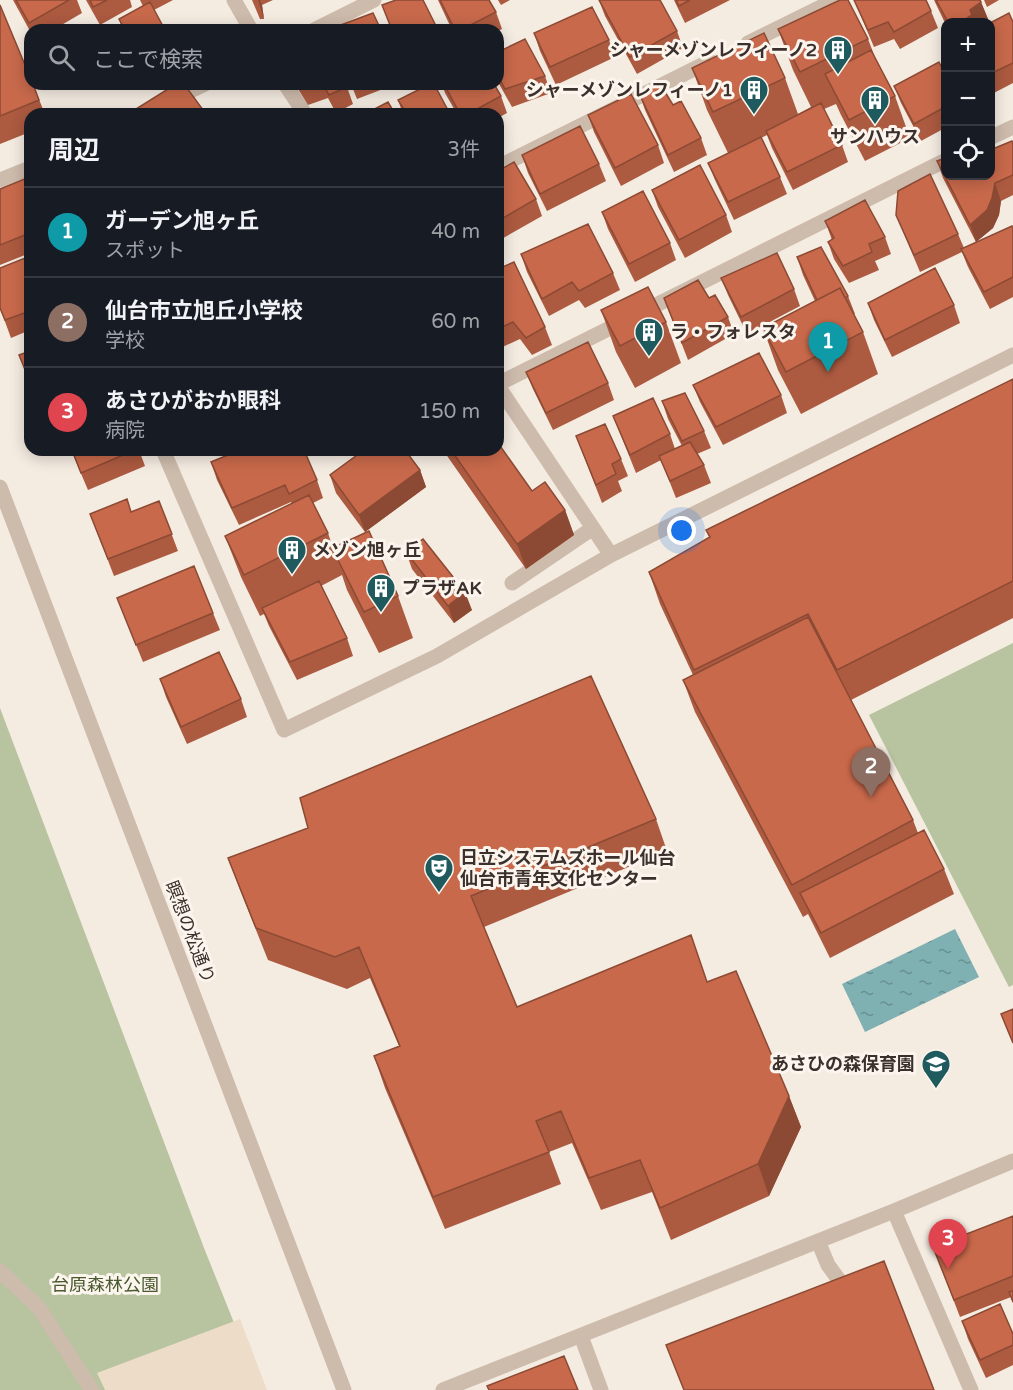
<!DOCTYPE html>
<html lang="ja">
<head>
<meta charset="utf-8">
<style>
  :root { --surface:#171b24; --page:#20242c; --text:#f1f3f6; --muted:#9ea1a6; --line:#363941; --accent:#b45309 }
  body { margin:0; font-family:"Varela Round","Noto Sans JP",sans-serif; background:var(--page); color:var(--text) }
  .controls { position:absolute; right:18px; top:18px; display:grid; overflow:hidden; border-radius:12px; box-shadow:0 3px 15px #0003 }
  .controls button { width:54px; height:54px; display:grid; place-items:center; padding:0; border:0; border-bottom:2px solid var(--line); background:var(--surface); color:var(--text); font:30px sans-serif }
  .you { position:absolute; left:682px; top:531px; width:21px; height:21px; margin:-15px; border:4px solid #fff; border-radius:50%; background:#1a73e8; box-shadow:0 0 0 9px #1a73e833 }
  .badge { display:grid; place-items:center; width:39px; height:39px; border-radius:50%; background:var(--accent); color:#fff; font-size:20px; font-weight:700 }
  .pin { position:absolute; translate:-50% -50px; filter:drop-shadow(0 2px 3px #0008) }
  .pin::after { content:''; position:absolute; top:32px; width:21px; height:18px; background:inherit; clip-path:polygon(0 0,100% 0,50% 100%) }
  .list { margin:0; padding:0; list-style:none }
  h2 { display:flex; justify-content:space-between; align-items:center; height:78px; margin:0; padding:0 24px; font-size:26px }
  h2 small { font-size:20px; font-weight:400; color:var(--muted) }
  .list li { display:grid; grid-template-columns:39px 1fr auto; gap:18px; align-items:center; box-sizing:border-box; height:90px; padding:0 24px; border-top:2px solid var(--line) }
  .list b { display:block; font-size:22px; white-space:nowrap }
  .list p { margin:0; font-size:20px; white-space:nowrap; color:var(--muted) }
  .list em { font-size:20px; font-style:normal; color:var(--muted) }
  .icon { flex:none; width:33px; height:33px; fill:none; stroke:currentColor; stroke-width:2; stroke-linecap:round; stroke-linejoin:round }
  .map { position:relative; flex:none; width:1013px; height:1390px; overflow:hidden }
  .search { position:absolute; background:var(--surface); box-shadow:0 3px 15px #0003; left:24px; top:24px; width:480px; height:66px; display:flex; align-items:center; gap:15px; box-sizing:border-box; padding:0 21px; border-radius:18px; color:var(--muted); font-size:22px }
  .panel { position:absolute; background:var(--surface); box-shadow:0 3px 15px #0003; left:24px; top:108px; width:480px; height:348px; border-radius:18px }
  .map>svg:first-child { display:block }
</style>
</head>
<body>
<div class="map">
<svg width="1013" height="1390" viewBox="0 0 1013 1390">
  <defs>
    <pattern id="water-ripples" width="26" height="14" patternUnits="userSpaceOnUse" patternTransform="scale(1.5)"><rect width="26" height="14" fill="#7fb0b2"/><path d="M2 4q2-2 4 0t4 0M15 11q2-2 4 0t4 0" fill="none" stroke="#699091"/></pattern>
  </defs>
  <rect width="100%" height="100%" fill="#f4ebe1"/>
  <!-- park -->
  <path fill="#b8c4a0" d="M1013 643V985L1009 987 869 715Z
    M0 708 204 1248 261 1390H0Z"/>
  <!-- plaza -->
  <path fill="#ecdcc8" d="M240 1319 267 1390H105L97 1373Z"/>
  <!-- water -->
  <path fill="url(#water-ripples)" d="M955 929 979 977 865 1032 842 984Z"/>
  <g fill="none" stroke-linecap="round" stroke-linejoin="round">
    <!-- minor -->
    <path stroke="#cdbbac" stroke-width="15" d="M234 0 251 30
      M314 30 374 0
      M748 43 835 0
      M285 84 305 114
      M143 114 205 84
      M990 138 1013 127
      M498 167 710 61
      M0 180 30 168
      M498 384 946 160
      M498 386 611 555
      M163 450 284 730 437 656 611 555 1013 355
      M0 487 344 1390
      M512 583 593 528
      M894 1211 971 1390
      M818 1241 828 1265 850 1295
      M0 1271 39 1308 92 1390
      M581 1336 601 1390
      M443 1390 894 1211 1013 1161"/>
  </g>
  <!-- wall -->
  <path fill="#ac5a40" d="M13 0H77L82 13 53 30H30V31Z
    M86 0H130L132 7 100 25Z
    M140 0H173L154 10 165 30H123L119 19 143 6Z
    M252 0H273L262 5 264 19H260Z
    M438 0H489L496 12 502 29 498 31V30H452Z
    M498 0H510L501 5Z
    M599 0 677 31 683 48 637 74 605 16Z
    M674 0H730L685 23Z
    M854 0H926L931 11 938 28 900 49 894 39 874 47Z
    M934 0H980L988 19 983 22 945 23Z
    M984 0H999L987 7Z
    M0 5 45 114H30V132L0 144Z
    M1013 22V83L990 95V23Z
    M778 29 868 39 876 60 895 96 910 138 865 161 841 115 836 104 824 109 842 145 848 162 793 190 772 148 767 135 761 138 780 177 787 194 734 220 715 180 708 163 728 153 707 110 692 68 785 78 798 114 811 107 793 70Z
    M534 33 609 40 615 57 556 85 540 51Z
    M498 52 545 76 551 93 512 107 498 82Z
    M945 74V128L921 141 901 103 894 86Z
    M295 84H346L353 104 336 113 328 98 308 105Z
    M351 84H396L357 99Z
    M442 84H494L501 96 507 113 498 118V114H457L445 93Z
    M639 93 673 105 701 138 707 155 674 172 645 110Z
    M398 100 450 114H403Z
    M588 115 658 145 664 163 621 186 594 132Z
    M1013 143V195L1001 201 999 215 993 228 976 242 943 178 937 161 945 176Z
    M522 155 599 164 606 181 547 211 528 173Z
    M498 171 536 199 542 216 498 241Z
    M30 185V253L0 265V189Z
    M652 190 726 215 732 232 685 258 658 207Z
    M602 212 670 243 676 260 635 282 608 229Z
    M896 215 958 234 964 248 1013 228V297L990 309 968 267 962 252 920 272Z
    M825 221 885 237 891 254 875 261 879 270 849 283 834 259 828 242 832 240Z
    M521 254 613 273 620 290 585 308 579 300 549 316 527 272Z
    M30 256V330L11 338 0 308Z
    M797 257 848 296 855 314H853L863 332 878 374 801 414 778 370 763 328 815 301 803 275Z
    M498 269 545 327 552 345 532 355 520 339 498 349Z
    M721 278 794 289 800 306 747 334 728 295Z
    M664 298H709L728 317 734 334 688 360Z
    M868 303 954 305 960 323 892 357 874 320Z
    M601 310 666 322 681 363 635 388 616 352Z
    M526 372 608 383 614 400 553 430 533 389Z
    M1013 379V618L851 700 913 820 918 833 944 869 954 894 830 958 808 914 803 917 695 712 683 680 693 675 660 604 649 572 709 537 706 530Z
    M693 385 781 395 787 413 723 445 700 402Z
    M662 401 704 431 711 448 697 454 704 465 711 483 676 498 661 460 636 473 613 416 670 434 675 449 682 446 668 419Z
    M576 436 621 459 628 476 618 481 622 491 602 503Z
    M71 450H139L145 466 88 490Z
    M443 450H498L532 491 565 510 574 535 526 569Z
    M211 462 317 480 323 498 313 503 328 533 333 548 398 596 413 638 379 653 347 590 342 575 321 586 347 638 353 656 297 680 269 626 264 614 260 616 241 577 225 536 292 504 291 502 239 525 217 480Z
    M420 470 426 487 365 532 336 493 330 475Z
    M159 501 178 551 114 576 90 514 131 512Z
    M406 552 472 610 454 623 412 569Z
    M117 598 213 613 220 630 143 662Z
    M160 679 241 699 247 717 187 744 166 697Z
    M656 819 667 851 484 927 517 1007 708 982 789 1096 801 1127 769 1196 671 1240 652 1192 601 1210 572 1143 549 1152 561 1184 445 1229 385 1088 374 1056 399 1046 370 978 347 989 268 960 240 890 228 858Z
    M1013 1216V1303L1011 1297 960 1317 933 1247Z
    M962 1321 1013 1334V1365L986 1378 968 1339Z"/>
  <!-- shaded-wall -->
  <path fill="#8c4a34" d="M258 0H260L262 5 264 19Z
    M981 2 988 19 983 22H961L970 10Z
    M995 183 1001 201 999 215 993 228 976 242 970 225Z
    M420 470 426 487 365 532 359 515Z
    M565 510 574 535 526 569 517 544Z
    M465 592 472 610 454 623 448 606Z
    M789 1096 801 1127 769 1196 758 1164Z"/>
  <!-- building -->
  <path fill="#c8694b" stroke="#8c4a34" stroke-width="1.5" d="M16 0H69L29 23Z
    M90 0H107L93 7Z
    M396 0H423L438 30H392L382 5Z
    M440 0H489L496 12 461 30H455Z
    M599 0H660L677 31 630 57Z
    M676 0H690L679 6Z
    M840 0H848L868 39 800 72 778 29Z
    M854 0H926L931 11 894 32 888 22 868 30Z
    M936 0H980L981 2 970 10 972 15 961 22H948Z
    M150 2 165 30H125L119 19Z
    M0 5 30 77V84H33L39 100 0 116Z
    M592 7 609 40 550 67 534 33Z
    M373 13 381 30 330 29Z
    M1009 13 1013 22V63L990 74V23Z
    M764 33 785 78 713 112 692 68Z
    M525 39 545 76 505 89 498 76V52Z
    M871 50 895 96 849 120 825 74Z
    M939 62 945 74V107L914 124 894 86Z
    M659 82 673 105 681 101 701 138 668 155 639 93Z
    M176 84H184L206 114H128Z
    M299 84H312L302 88Z
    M323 84H346L347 87 329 95Z
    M430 84H434L450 114H407L398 100Z
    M444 84H494L501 96 468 114H460Z
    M631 94 658 145 615 168 588 115Z
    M388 102 395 114H365Z
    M821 103 842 145 787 172 766 131Z
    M580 126 599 164 540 194 522 155Z
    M761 137 780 177 728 202 708 163Z
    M1012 141 1013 143V175L995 183 992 198 987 210 970 225 937 161 945 158V176H990V150Z
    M514 162 536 199 498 221V171Z
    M700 165 726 215 679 240 652 190Z
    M930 174 958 234 914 255 896 215 898 191Z
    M27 178 30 185V233L0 245V189Z
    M643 191 670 243 629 264 602 212Z
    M865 200 885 237 869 244 872 252 843 266 828 242 834 238 825 221Z
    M588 224 613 273 579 291 572 282 542 299 521 254Z
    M1012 226 1013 228V277L984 292 961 249Z
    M821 247 848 296 845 298 840 288 817 300 797 257Z
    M777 253 794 289 741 317 721 278Z
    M30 256V311L5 320 0 308V268Z
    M514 262 545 327 526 338 513 322 498 329V269Z
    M935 268 954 305 885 340 868 303Z
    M698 280 709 298 715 295 728 317 682 343 664 298Z
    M648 287 666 322 620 346 601 310Z
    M840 288 863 332 786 372 763 328Z
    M588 342 608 383 546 413 526 372Z
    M30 351V382L19 355Z
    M759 353 781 395 716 427 693 385Z
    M1013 379V581L837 670 808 614 694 670 649 572 710 537 706 530Z
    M685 393 704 431 682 441 662 401Z
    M653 398 670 434 630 455 613 416Z
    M605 424 621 459 612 464 616 474 596 485 576 436Z
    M690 442 704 465 670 481 659 456Z
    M498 443 532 491 545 482 565 510 517 544 451 450H498Z
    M72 450H135L81 473Z
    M240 450H304L317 480 289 494 285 485 232 508 211 462Z
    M364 450H405L420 470 359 515 330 475Z
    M309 495 328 533 244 575 225 536Z
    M127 499 131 512 159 501 172 534 108 559 90 514Z
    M369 531 398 596 364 612 332 548Z
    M423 539 465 592 448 606 406 552Z
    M194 566 213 613 136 645 117 598Z
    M319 581 347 638 290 662 262 608Z
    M808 617 913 820 792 885 683 680Z
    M219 652 241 699 181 727 160 679Z
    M591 676 656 819 471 896 517 1007 691 935 707 982 736 971 789 1096 758 1164 660 1208 640 1160 589 1178 561 1111 536 1121 549 1152 433 1197 374 1056 400 1046 359 947 335 957 256 928 228 858 308 828 300 798Z
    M924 830 944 869 821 933 800 893Z
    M1013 1009V1043L1001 1014Z
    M1013 1216V1276L954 1300 933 1247Z
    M884 1261 934 1390H684L666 1345Z
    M1013 1291V1302L1009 1292Z
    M1000 1304 1013 1334V1345L980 1360 962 1321Z
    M564 1356 578 1390H489L487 1386Z"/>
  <!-- icons -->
  <defs>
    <g id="building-pin" transform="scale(1.5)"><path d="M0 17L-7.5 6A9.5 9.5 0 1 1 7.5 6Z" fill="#1f5a5e" stroke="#fbf5ee"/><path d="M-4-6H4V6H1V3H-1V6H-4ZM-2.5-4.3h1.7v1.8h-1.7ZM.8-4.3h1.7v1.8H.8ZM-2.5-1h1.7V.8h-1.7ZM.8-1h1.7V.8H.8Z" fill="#fff"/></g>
    <g id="theatre-pin" transform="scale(1.5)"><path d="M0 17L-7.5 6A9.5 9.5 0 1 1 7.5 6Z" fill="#1f5a5e" stroke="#fbf5ee"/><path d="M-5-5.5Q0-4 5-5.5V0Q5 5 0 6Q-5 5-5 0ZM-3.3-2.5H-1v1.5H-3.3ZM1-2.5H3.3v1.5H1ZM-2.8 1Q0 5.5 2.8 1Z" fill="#fff"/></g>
    <g id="school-pin" transform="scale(1.5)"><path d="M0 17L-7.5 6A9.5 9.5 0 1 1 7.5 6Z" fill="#1f5a5e" stroke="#fbf5ee"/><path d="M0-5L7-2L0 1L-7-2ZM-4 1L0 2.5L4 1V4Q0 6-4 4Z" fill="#fff"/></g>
  </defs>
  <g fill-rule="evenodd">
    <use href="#building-pin" x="838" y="50"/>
    <use href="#building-pin" x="754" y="90"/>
    <use href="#building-pin" x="875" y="100"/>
    <use href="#building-pin" x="649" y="332"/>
    <use href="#building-pin" x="292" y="550"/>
    <use href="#building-pin" x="381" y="588"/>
    <use href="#theatre-pin" x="439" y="868"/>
    <use href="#school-pin" x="936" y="1064"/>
  </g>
  <g text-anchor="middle" stroke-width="6" stroke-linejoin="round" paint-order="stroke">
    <!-- poi labels -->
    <g font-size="18" font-weight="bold" fill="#3b302b" stroke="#fbf5ee" text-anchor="start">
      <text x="817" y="56" text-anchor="end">シャーメゾンレフィーノ2</text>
      <text x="733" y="96" text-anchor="end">シャーメゾンレフィーノ1</text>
      <text x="875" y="143" text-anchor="middle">サンハウス</text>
      <text x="670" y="338">ラ・フォレスタ</text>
      <text x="313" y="556">メゾン旭ヶ丘</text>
      <text x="402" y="594">プラザAK</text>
      <text x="460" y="864">日立システムズホール仙台<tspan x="460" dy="21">仙台市青年文化センター</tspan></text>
      <text x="915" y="1070" text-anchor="end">あさひの森保育園</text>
    </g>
    <!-- street labels -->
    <g font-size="18" fill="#3b302b" stroke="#fbf5ee">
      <text transform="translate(190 932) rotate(69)" y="6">瞑想の松通り</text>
    </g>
    <!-- park labels -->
    <g font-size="18" fill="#4a5a2e" stroke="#fbf5ee">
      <text x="105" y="1291">台原森林公園</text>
    </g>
  </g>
</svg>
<div class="controls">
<button>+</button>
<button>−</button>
<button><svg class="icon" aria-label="locate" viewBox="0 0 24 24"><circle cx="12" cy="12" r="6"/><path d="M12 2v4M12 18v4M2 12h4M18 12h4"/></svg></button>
</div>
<div class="you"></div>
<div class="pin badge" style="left:828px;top:372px;background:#0f9aa8">1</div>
<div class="pin badge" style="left:871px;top:797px;background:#8d6e63">2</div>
<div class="pin badge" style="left:948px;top:1269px;background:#e0444e">3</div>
<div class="search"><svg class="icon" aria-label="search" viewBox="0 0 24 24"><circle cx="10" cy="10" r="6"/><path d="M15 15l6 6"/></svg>ここで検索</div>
<section class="panel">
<h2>周辺<small>3件</small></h2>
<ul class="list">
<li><span class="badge" style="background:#0f9aa8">1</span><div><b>ガーデン旭ヶ丘</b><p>スポット</p></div><em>40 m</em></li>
<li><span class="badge" style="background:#8d6e63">2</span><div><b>仙台市立旭丘小学校</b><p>学校</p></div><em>60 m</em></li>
<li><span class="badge" style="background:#e0444e">3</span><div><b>あさひがおか眼科</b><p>病院</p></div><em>150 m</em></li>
</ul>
</section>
</div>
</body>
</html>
